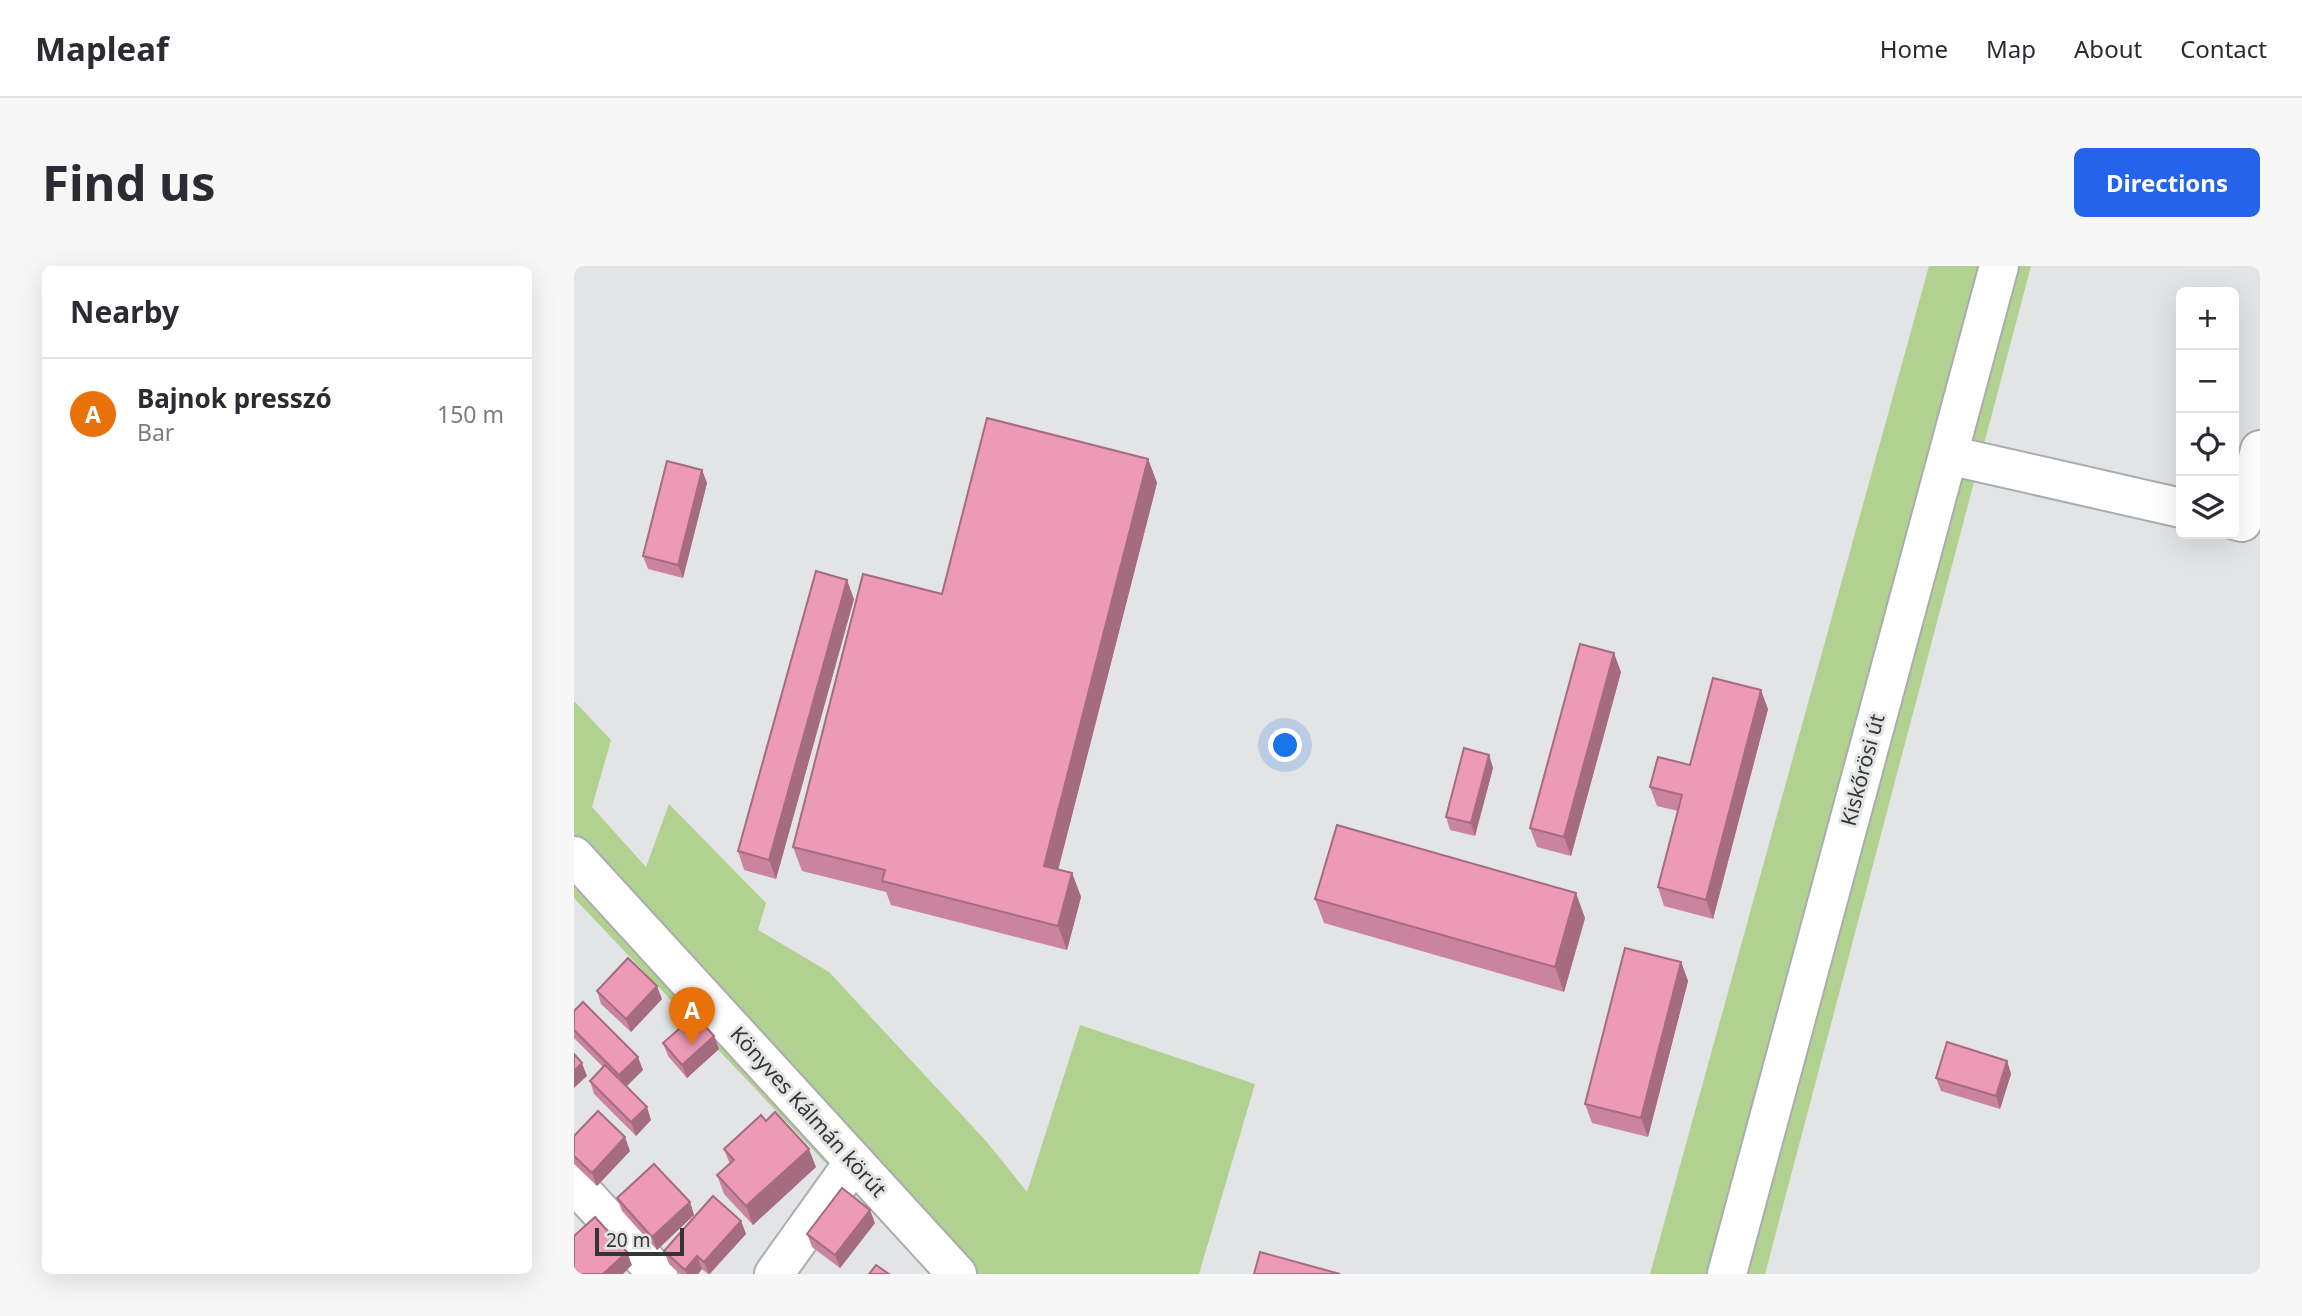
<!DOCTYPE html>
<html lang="en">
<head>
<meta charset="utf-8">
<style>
  :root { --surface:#fff; --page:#f7f7f7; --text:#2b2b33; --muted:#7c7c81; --line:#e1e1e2; --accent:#2563eb }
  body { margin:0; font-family:"Noto Sans",sans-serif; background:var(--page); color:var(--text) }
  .controls { position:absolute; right:21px; top:21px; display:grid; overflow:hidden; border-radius:10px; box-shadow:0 7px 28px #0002 }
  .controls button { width:63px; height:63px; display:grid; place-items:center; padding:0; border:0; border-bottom:2px solid var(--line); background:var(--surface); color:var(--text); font:35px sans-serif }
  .scale { position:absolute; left:21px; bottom:18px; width:89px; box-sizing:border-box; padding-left:7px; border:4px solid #343535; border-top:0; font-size:19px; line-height:24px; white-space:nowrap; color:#343535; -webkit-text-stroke:5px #e3e4e5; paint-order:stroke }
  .you { position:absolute; left:712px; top:480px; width:24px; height:24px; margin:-18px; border:5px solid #fff; border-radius:50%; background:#1a73e8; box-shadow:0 0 0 10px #1a73e833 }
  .badge { display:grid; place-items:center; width:46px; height:46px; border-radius:50%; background:var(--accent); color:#fff; font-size:23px; font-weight:700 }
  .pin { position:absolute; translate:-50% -58px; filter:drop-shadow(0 2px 4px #0008) }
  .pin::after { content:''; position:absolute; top:37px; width:24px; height:21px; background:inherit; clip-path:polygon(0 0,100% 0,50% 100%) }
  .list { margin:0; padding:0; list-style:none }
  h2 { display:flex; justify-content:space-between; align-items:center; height:91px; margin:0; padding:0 28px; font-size:30px }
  h2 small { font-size:23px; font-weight:400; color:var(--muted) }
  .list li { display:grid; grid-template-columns:46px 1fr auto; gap:21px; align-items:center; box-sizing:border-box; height:112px; padding:0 28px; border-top:2px solid var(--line) }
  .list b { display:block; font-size:26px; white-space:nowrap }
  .list p { margin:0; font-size:23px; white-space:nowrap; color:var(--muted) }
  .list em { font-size:23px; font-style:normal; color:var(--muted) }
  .icon { flex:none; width:38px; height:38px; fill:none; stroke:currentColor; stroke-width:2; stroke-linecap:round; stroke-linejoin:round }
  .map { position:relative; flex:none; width:1686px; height:1008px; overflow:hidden; border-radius:10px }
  header { display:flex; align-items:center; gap:42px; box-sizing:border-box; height:98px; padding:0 35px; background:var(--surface); border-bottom:2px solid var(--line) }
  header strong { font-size:33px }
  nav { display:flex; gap:38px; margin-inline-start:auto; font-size:24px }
  .intro { display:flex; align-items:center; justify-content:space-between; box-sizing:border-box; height:168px; padding:0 42px }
  h1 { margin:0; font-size:49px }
  .button { padding:18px 32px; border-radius:10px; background:var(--accent); color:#fff; font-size:24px; font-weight:700 }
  main { display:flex; gap:42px; padding:0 42px }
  aside { flex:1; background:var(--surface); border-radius:10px; box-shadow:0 7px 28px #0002 }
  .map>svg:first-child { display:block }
</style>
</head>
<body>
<header>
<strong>Mapleaf</strong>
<nav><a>Home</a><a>Map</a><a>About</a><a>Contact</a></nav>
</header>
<div class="intro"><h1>Find us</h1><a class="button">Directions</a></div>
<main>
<aside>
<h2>Nearby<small></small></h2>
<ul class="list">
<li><span class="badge" style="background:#e8710a">A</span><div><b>Bajnok presszó</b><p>Bar</p></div><em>150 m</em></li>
</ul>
</aside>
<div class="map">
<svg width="1686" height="1008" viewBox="0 0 1686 1008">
  <rect width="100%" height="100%" fill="#e3e4e5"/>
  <!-- green -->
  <path fill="#b1d191" d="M1355 0H1457L1191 1008H1076Z
    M0 435 37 474 18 541 72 601 95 538 192 637 184 664 255 706 412 875 453 926 506 759 681 818 625 1008H357L0 632Z"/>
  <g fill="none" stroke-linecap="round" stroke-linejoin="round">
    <!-- minor casing -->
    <g stroke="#abacad" stroke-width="42">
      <path id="minor" d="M1374 189 1607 242
        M1660 254 1668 256 1686 184
        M0 590 383 1008
        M0 917 84 1008
        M200 1008 280 896
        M1153 1008 1425 0"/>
    </g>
    <!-- minor -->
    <use href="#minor" stroke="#fff" stroke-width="38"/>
  </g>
  <!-- wall -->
  <path fill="#cb849d" d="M574 193 583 217 484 603 498 607 507 631 493 684 317 639 312 626 228 605 219 581 368 328Z
    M128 204 133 217 109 312 74 303 69 290Z
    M280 333 202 613 170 604 164 585Z
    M1047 406 997 590 963 581 956 562Z
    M1194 443 1139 653 1090 640 1084 621 1104 545 1083 540 1076 521 1116 499Z
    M915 489 919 502 901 570 876 564 872 551Z
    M741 633 1011 652 990 726 750 657Z
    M1107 696 1114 715 1074 871 1018 857 1011 838Z
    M23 725 88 733 57 766 27 738Z
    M0 745 69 804 52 820 77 854 62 870 20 828 16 815 29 801 0 772Z
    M140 770 145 783 113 812 94 790 89 777Z
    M1433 795 1437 808 1426 843 1367 825 1362 812Z
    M192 855 242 901 179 959 150 928 143 909 156 898 150 883Z
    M0 870 56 885 23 920 0 898Z
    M43 932 116 936 120 949 83 984 48 945Z
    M167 955 172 968 136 1008H134L128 1003 124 1008H106L95 998 90 985Z
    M301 957 266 1002 238 981 233 968Z"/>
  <!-- shaded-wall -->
  <path fill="#a56c7f" d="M574 193 583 217 479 624 470 600Z
    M128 204 133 217 109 312 104 299Z
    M273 314 280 333 202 613 195 594Z
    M1040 387 1047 406 997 590 990 571Z
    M1187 424 1194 443 1139 653 1132 634Z
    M915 489 919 502 901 570 897 557Z
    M498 607 507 631 493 684 484 660Z
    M1002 627 1011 652 990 726 981 701Z
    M1107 696 1114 715 1074 871 1067 852Z
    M83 720 88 733 57 766 52 753Z
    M140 770 145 783 113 812 108 799Z
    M64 791 69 804 50 823 45 809Z
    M1433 795 1437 808 1426 843 1422 830Z
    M8 797 13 810 0 822V805Z
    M73 841 77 854 62 870 57 856Z
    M51 871 56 885 23 920 18 907Z
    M235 883 242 901 179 959 172 940Z
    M116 936 120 949 83 984 78 971Z
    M296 944 301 957 266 1002 261 989Z
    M167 955 172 968 135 1008 130 996Z
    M53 986 58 999 49 1008H29Z
    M123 990 128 1003 124 1008H113L111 1004Z"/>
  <!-- building -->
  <path fill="#ec9ab6" stroke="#a56c7f" stroke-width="2" d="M413 152 574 193 470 600 498 607 484 660 308 615 311 604 219 581 289 308 368 328Z
    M93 195 128 204 104 299 69 290Z
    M242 305 273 314 195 594 164 585Z
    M1006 378 1040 387 990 571 956 562Z
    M1139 412 1187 424 1132 634 1084 621 1108 529 1076 521 1084 491 1116 499Z
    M890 482 915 489 897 557 872 551Z
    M763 559 1002 627 981 701 741 633Z
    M1051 682 1107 696 1067 852 1011 838Z
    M54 692 83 720 52 753 23 725Z
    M9 736 64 791 45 809 0 764V745Z
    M121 749 140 770 108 799 89 777Z
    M1373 776 1433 795 1422 830 1362 812Z
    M0 788 8 797 0 805Z
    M31 799 73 841 57 856 16 815Z
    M24 845 51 871 18 907 0 890V870Z
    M201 846 235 883 172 940 143 909 160 894 150 883 187 849 192 855Z
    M80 898 116 936 78 971 43 932Z
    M268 922 296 944 261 989 233 968Z
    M139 930 167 955 130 996 123 990 111 1004 90 985Z
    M21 951 53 986 29 1008H2L0 1006V970Z
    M686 986 766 1008H680Z
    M302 999 315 1008H295Z"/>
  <g text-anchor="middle" stroke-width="6" stroke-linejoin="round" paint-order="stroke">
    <!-- street labels -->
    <g font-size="21" fill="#343535" stroke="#e3e4e5">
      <text transform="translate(1289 504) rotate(-75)" y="7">Kiskőrösi út</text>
      <text transform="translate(234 846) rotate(48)" y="7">Könyves Kálmán körút</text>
    </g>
  </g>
</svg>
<div class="controls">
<button>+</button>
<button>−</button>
<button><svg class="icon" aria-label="locate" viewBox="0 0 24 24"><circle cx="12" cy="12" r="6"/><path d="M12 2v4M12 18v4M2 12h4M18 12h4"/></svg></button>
<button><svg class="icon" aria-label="layers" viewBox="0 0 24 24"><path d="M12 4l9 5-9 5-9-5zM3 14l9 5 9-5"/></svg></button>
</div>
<div class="scale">20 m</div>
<div class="you"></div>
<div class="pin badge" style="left:118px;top:779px;background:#e8710a">A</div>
</div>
</main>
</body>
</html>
